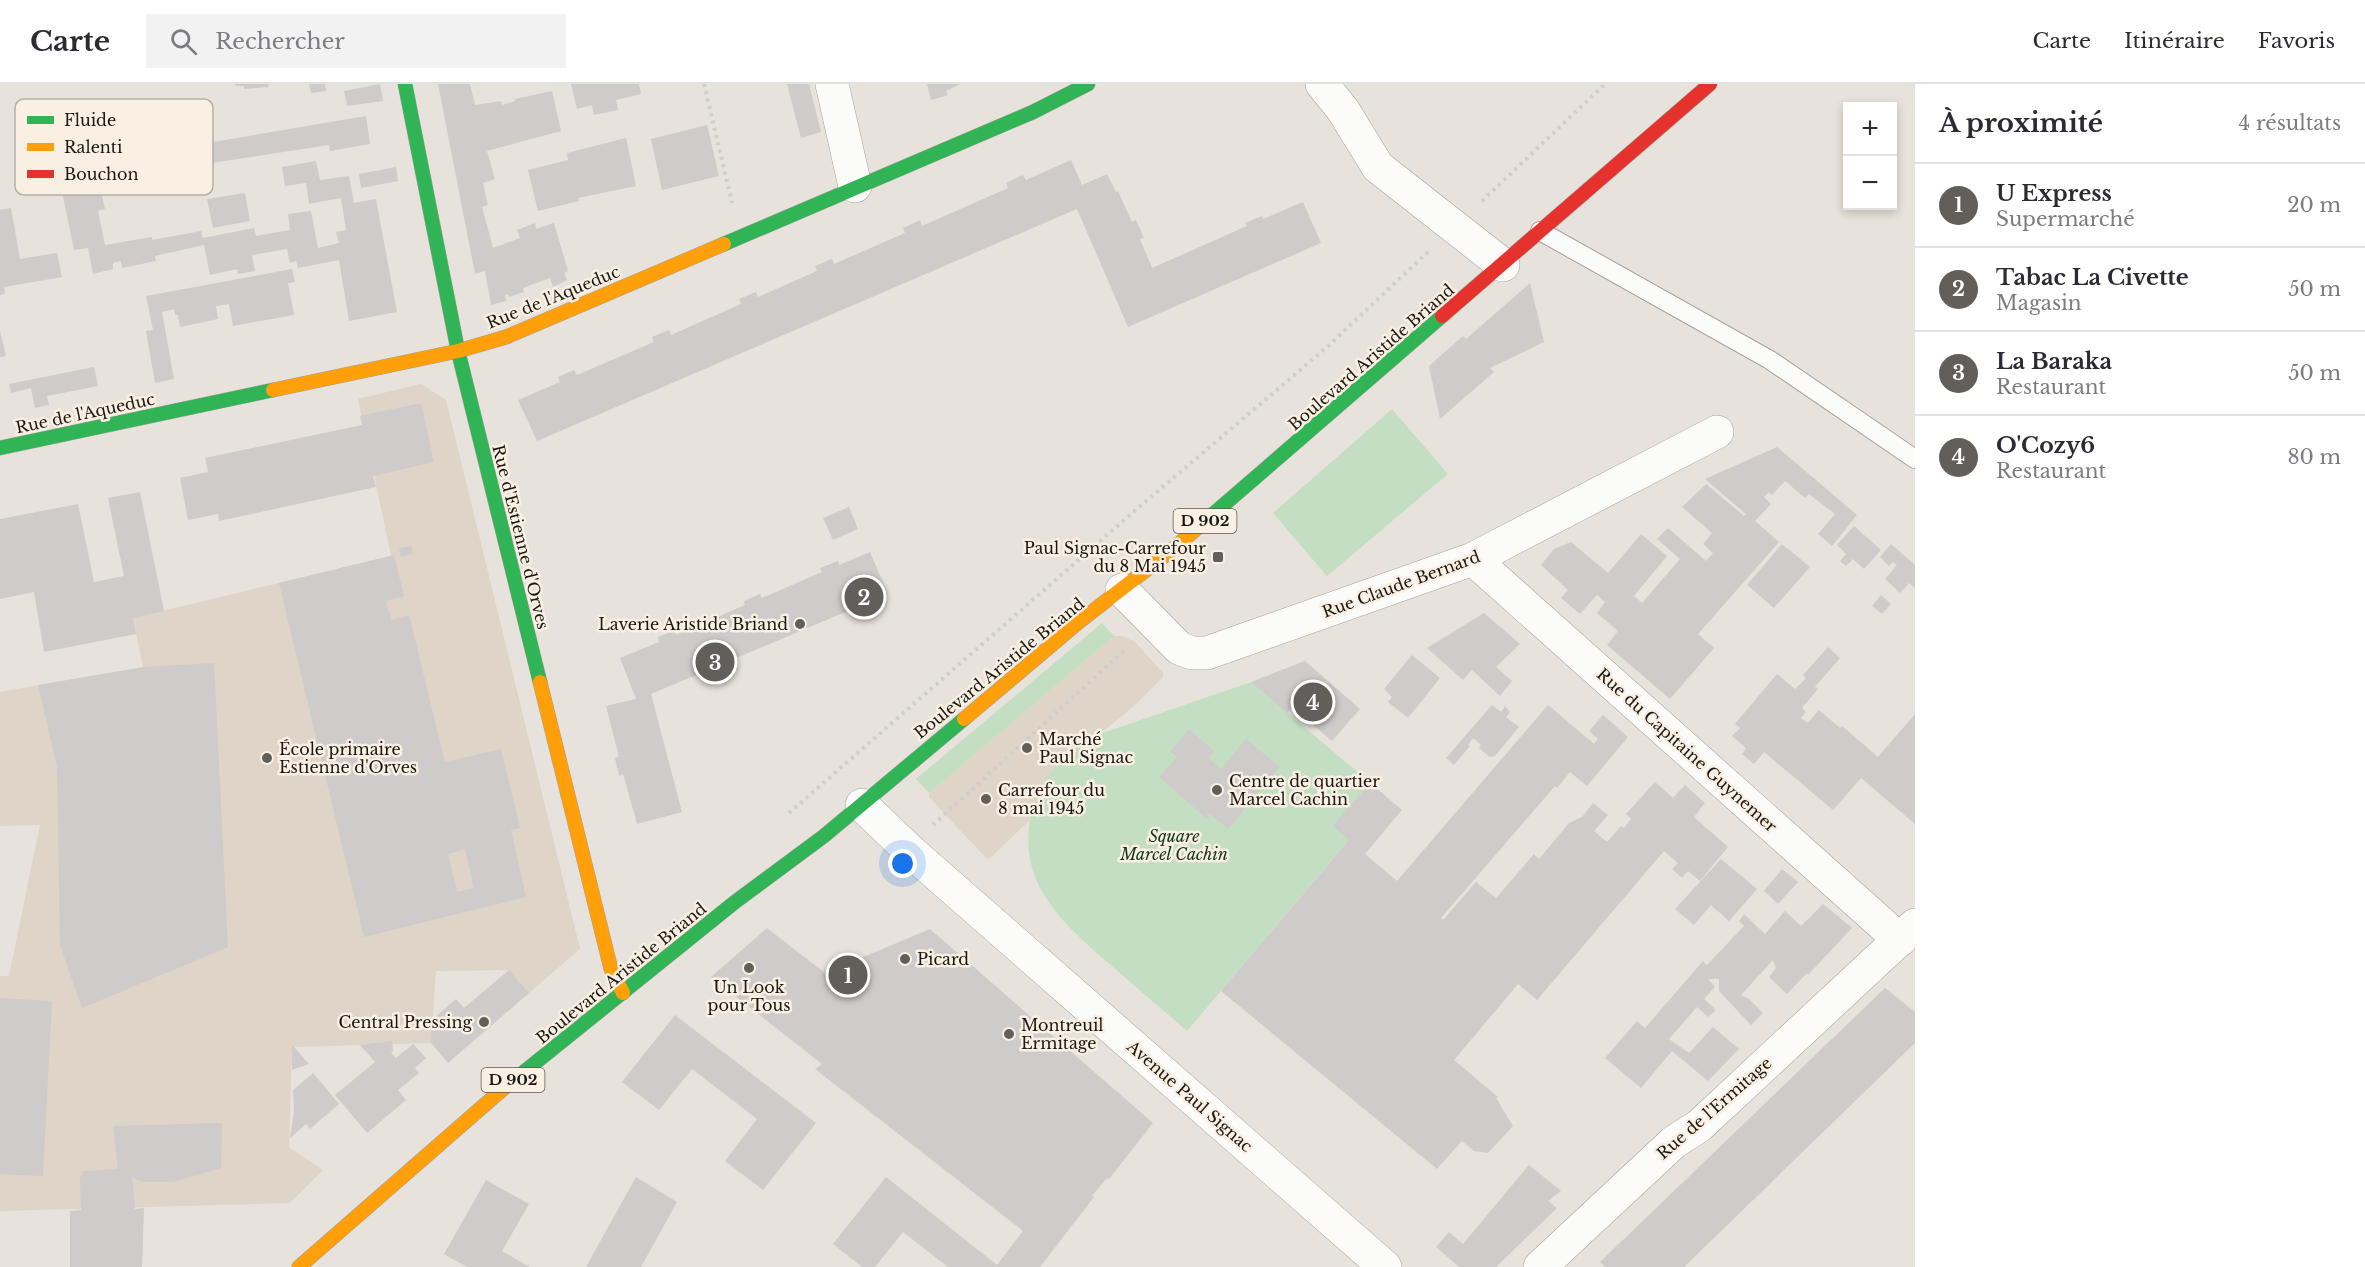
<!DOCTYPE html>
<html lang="fr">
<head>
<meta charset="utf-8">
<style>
  :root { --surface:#fff; --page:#f2f2f3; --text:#2b2b33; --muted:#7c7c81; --line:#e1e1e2; --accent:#625e59 }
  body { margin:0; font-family:"Libre Baskerville",serif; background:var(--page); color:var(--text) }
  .controls { position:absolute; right:18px; top:18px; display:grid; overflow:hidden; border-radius:0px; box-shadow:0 3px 9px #0003 }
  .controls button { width:54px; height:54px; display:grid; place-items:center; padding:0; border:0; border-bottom:2px solid var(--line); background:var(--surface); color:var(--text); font:30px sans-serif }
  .you { position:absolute; left:903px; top:780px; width:21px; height:21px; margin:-15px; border:4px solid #fff; border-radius:50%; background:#1a73e8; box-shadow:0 0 0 9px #1a73e833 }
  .badge { display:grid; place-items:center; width:39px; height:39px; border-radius:50%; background:var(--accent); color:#fff; font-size:20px; font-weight:700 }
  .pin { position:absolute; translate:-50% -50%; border:3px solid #fff; box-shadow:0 2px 6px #0006 }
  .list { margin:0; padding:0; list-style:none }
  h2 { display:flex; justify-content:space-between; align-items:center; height:78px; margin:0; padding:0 24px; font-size:26px }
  h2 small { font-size:20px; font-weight:400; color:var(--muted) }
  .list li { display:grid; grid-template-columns:39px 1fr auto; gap:18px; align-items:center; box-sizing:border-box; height:84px; padding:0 24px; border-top:2px solid var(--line) }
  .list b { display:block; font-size:22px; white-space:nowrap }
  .list p { margin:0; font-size:20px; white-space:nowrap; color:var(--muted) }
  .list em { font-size:20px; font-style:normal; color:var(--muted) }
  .icon { flex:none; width:33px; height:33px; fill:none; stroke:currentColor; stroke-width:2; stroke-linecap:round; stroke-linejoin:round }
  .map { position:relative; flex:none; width:1915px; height:1183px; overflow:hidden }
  header { display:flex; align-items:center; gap:36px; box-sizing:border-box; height:84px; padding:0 30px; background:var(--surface); border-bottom:2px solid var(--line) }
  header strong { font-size:28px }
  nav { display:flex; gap:33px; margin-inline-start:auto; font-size:21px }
  .search { width:420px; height:54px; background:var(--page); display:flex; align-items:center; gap:15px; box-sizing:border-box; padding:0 21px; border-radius:0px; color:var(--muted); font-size:22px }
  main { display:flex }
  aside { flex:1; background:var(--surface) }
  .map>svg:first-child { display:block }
</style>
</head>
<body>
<header>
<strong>Carte</strong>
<div class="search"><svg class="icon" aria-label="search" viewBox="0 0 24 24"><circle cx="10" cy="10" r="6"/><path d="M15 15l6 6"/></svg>Rechercher</div>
<nav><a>Carte</a><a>Itinéraire</a><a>Favoris</a></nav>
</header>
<main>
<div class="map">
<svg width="1915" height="1183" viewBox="0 0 1915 1183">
  <rect width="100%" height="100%" fill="#e7e2db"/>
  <!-- built -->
  <path fill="#ded4c7" d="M421 300 446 316 580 865 529 909 509 886 436 887 431 959 292 963 289 1063 323 1086 290 1119 0 1127V892H9L40 741 0 742V608L143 583 133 534 391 472 358 315Z
    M1114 552H1122L1135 558 1163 589V593L1135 621 1100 650 1080 661 1059 679 1048 692 1032 723 1029 737 990 774 987 775 929 713V709Z"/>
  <!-- green -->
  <path fill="#c4dec3" d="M1392 325 1448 390 1327 492 1273 429Z
    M1102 539 1114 552 929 709 916 695Z
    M1251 598 1386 712 1187 947C1163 926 1138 905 1114 884 1065 841 1016 802 1031 730 1039 692 1067 667 1100 650Z"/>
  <!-- building -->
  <path fill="#cecbca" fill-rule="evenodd" d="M235 0H268L269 3 244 5V2H236Z
    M309 0H325L326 7 311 9Z
    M380 0 383 17 347 22 344 7Z
    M438 0H470L475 21 501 17 502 21 515 17V15L552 7 561 47 487 67 495 95 483 99 488 121 482 123 493 164 520 154 517 146 535 139 536 145 554 139 568 187 564 189 567 196 553 203 550 194 523 204 524 208 509 213 508 210 505 211 506 217 491 221 485 187 475 190Z
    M571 0H639L641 10 616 16 618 26 594 31 592 21 577 25Z
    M787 0H809L821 48 801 54Z
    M927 0H960L946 7 948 11 931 16Z
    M366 32 370 60 330 67 329 61 199 81 195 61Z
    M707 41 719 92 662 106 651 55Z
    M626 54 636 102 578 114 579 117 538 127 528 86 568 76 567 69Z
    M1071 76 1082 101 1107 90 1116 108 1118 107 1132 138 1136 136 1144 154 1140 155 1152 184 1247 142 1245 139 1262 132 1263 135 1303 118 1321 159 1128 243 1077 125 537 357 518 316 560 298 558 293 574 286 577 291 654 258 652 253 669 246 671 251 741 220 739 215 756 208 758 213 817 187 815 182 832 175 834 180 905 149 903 144 920 136 922 142 1008 104 1006 99 1023 91 1026 96Z
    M316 77 320 96 349 92 354 119 376 115 397 228 349 237 339 176 298 184 296 177 290 179 287 165 252 171 255 187 238 190 237 185 210 191 204 161 155 172 156 177 122 184 121 177 113 179V185L93 190 88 164 74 166 62 107 100 102 105 125 98 127 105 161 152 153V156L201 147 203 154 254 144 256 152 290 146 288 130 311 127 318 164 339 159 336 148 346 146 341 114 309 120 306 99 285 102 282 83Z
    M396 83 398 97 361 104 359 90Z
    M245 109 250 137 213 144 207 115Z
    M11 124 20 175 57 169 62 193 4 203 5 210 0 211V126Z
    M292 185 295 198 288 199 294 231 233 242 229 220 216 222 218 235 180 243 178 231H175L174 225 162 228 174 295 155 299 146 247 153 246 146 212Z
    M1530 199 1544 258 1490 284 1494 288 1440 335 1429 282 1463 252 1466 255Z
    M0 247 6 272 0 273Z
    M94 283 98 302 47 312 49 321 35 324 31 304 11 309 9 300Z
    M421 319 434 378 373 392 376 403 219 437 218 430 188 436 180 394 208 388 205 374 362 341 360 332Z
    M1777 363 1857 431 1832 462 1818 450 1835 430 1809 410 1805 414 1785 397 1772 411 1769 408 1764 413 1771 420 1755 437 1779 458 1698 550 1714 564 1670 615 1607 561 1618 547 1597 529 1605 518 1597 511 1580 530 1561 514 1568 506 1541 481 1554 465 1571 458 1608 489 1641 450 1667 472 1634 512 1642 519 1680 475 1657 455 1668 444 1706 477 1713 469 1703 460 1712 449 1682 423 1706 400 1744 432 1746 430 1705 395Z
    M140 408 164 527 133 534 136 550 44 568 34 508 0 515V435L78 420 94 498 124 492 108 414Z
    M849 423 858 445 833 456 823 434Z
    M1854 442 1881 466 1864 485 1853 475 1846 482 1840 477 1846 470 1837 461Z
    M1782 460 1810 483 1774 524 1747 501Z
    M1891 460 1915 481V504L1909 499 1900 509 1885 495 1897 481 1893 478 1889 482 1880 473Z
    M411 462 413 470 401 473 399 464Z
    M870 468 888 510 651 610 682 728 637 740 623 690 619 692 615 674 619 673 606 622 636 615 620 574 659 558 658 553 674 547 676 551 745 521 744 517 760 510 762 514 822 488 820 484 838 477 839 481Z
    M394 471 404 512 386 517 391 536 409 531 445 678 501 665 520 744 511 746 526 813 364 853 279 499ZM465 765 474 804 457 808 448 770Z
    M1881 511 1891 520 1882 530 1872 522Z
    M1484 529 1520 560 1496 583 1512 597 1500 612 1472 586 1463 596 1427 564Z
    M1828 563 1840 574 1815 603 1818 605 1802 624 1806 628 1801 634 1808 639 1819 626 1840 644 1842 642 1878 673 1915 630V740L1861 694 1833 726 1764 668 1754 680 1742 670 1746 664 1732 652 1740 644 1735 640 1777 590 1795 605 1806 594 1803 591Z
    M1412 571 1440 594 1408 634 1388 618 1392 613 1384 605Z
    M1305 577 1360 625 1332 657 1312 640 1316 636 1296 619 1287 629 1251 598Z
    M214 579 228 863 82 924 60 861 57 683 38 601 144 583Z
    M1492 621 1501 628 1505 622 1510 628 1506 633 1519 643 1495 672 1490 673 1479 664 1481 661 1473 654 1468 661 1470 662 1454 681 1446 674Z
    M1548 621 1594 660 1598 655 1589 647 1603 631 1628 653 1587 702 1570 688 1557 704 1555 702 1441 834 1443 836 1476 798 1496 814 1534 770 1539 775 1569 739 1582 733 1593 719 1608 731 1594 747 1607 758 1621 742 1624 744 1631 735 1626 730 1655 698 1673 714 1685 701 1705 719 1694 733 1728 763 1700 797 1688 787 1682 794 1672 785 1678 779 1664 767 1537 916 1518 900 1454 976 1498 1013 1496 1014 1513 1042 1488 1069 1474 1067 1462 1057 1437 1085 1221 907 1349 756 1333 742 1370 699 1402 726 1365 770 1397 797Z
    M1189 645 1214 667 1208 674 1221 685 1246 655 1280 683 1228 745 1210 730 1206 734 1159 693 1177 673 1170 668Z
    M1721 775 1757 805 1729 837 1711 821 1694 841 1675 825Z
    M1782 785 1798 798 1778 820 1764 807Z
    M1823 820 1852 844 1808 891 1807 889 1787 910 1769 893 1776 884 1773 876 1741 911 1749 915 1763 929 1751 941 1719 907V895H1708L1715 903 1704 915 1716 926 1708 933 1697 923 1669 955 1689 969 1713 943 1739 965 1708 997 1672 967 1641 1004 1605 974 1637 937 1645 944 1703 877 1707 881 1744 842 1739 837 1744 830 1765 850 1785 827 1801 842Z
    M767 844 825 889 930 845 1153 1039 1109 1095 1107 1094 1092 1112 1094 1113 1040 1183H948L903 1148 875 1183H862L833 1160 886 1093 997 1181 1023 1147 815 985 822 980 711 893Z
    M509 886 529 909 448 979 431 959 432 936 456 915 464 924Z
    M1885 904 1915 928V959L1684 1183H1605L1600 1178Z
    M0 914 52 917 43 1092 0 1090Z
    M675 931 816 1039 763 1106 725 1077 757 1035 692 985 659 1026 622 998Z
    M392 957 393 967 391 969 396 974 413 960 426 974 415 984 419 989 398 1006 406 1016 367 1049 335 1011 375 978 360 961Z
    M292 963H294L309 980 292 986Z
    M313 989 339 1020 310 1045 306 1040 290 1054 294 1026 293 1006Z
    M222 1039 221 1084 172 1098H144L132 1094 135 1125 144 1124 142 1183H70V1127L81 1126 80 1093 84 1087 118 1085 113 1042Z
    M1529 1081 1561 1107 1548 1117 1557 1124 1496 1183H1459L1436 1163 1449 1148 1463 1160Z
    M636 1093 677 1118 641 1183H586Z
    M486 1096 529 1120 502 1167 530 1183H467L444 1170Z"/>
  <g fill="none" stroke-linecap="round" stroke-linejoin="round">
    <!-- lane casing -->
    <g stroke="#a4a19b" stroke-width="20">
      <path id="lane" d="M1540 147 1770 276 1915 375"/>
    </g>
    <!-- street casing -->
    <g stroke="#a4a19b" stroke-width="34">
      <path id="street" d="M832 0 855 102
        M1322 0 1343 26 1378 83 1503 181
        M1473 475 1900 856
        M1122 506 1179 564 1192 569H1207L1473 475 1717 348
        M862 721 909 766 1385 1183
        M1540 1183 1674 1058 1699 1042 1915 841"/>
    </g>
    <!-- fast casing -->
    <g stroke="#a4a19b" stroke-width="15">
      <path id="fast" d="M405 0 458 267 540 598
        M724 160 1033 28 1088 0
        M0 364 273 306
        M1204 438 1442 232
        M504 1004 735 818 824 752 964 635"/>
    </g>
    <!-- slow casing -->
    <g stroke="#a4a19b" stroke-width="15">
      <path id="slow" d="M273 306 458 267 506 253 724 160
        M540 598 611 885 623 909
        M964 635 1080 537 1172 466 1204 438
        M299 1183 504 1004"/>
    </g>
    <!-- jam casing -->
    <g stroke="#a4a19b" stroke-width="15">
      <path id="jam" d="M1442 232 1710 0"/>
    </g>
    <!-- path -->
    <path stroke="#cececc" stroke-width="4" stroke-dasharray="3 4.5" stroke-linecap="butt" d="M704 0 732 119
      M1482 117 1605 0
      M789 729 1131 430 1326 264 1428 168
      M933 741 1127 564"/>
    <!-- lane -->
    <use href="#lane" stroke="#fbfbfa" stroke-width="18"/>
    <!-- street -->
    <use href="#street" stroke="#fbfbfa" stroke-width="33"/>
    <!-- fast -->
    <use href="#fast" stroke="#30b455" stroke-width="14"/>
    <!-- slow -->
    <use href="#slow" stroke="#ff9f0a" stroke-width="14"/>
    <!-- jam -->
    <use href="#jam" stroke="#e5322d" stroke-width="14"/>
  </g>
  <!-- markers -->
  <g fill="#625e59" stroke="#f9f0e3" stroke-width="2">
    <rect x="1212" y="467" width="12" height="12" rx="3"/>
    <circle cx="800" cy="540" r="6"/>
    <circle cx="1027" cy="664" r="6"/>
    <circle cx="267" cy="674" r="6"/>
    <circle cx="1217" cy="706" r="6"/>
    <circle cx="986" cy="715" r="6"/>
    <circle cx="905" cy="875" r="6"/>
    <circle cx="749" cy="884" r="6"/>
    <circle cx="484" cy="938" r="6"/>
    <circle cx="1009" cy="950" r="6"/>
  </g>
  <g text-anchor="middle" stroke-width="5" stroke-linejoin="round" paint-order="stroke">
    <!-- shield labels -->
    <g fill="#f9f0e3" stroke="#5d5851" stroke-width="1.5">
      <rect x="1173.5" y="425" width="63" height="24" rx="4.5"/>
      <rect x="481.5" y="984" width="63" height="24" rx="4.5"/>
    </g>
    <g font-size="15" font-weight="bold" fill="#1a1713">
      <text x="1205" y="442">D 902</text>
      <text x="513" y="1001">D 902</text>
    </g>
    <!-- street labels -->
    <g font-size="16" fill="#1a1713" stroke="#f9f0e3">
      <text transform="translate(553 213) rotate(-22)" y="6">Rue de l'Aqueduc</text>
      <text transform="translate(1371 273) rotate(-41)" y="6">Boulevard Aristide Briand</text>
      <text transform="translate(85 329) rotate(-12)" y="6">Rue de l'Aqueduc</text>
      <text transform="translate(521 453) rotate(76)" y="6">Rue d'Estienne d'Orves</text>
      <text transform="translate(1401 500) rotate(-20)" y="6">Rue Claude Bernard</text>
      <text transform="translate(999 584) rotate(-39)" y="6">Boulevard Aristide Briand</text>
      <text transform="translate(1687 666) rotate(42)" y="6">Rue du Capitaine Guynemer</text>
      <text transform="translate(621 889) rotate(-39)" y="6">Boulevard Aristide Briand</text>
      <text transform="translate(1190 1012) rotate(41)" y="6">Avenue Paul Signac</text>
      <text transform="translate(1714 1024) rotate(-41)" y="6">Rue de l'Ermitage</text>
    </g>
    <!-- poi labels -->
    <g font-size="16" fill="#1a1713" stroke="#f9f0e3" text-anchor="start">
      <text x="1206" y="470" text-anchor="end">Paul Signac-Carrefour<tspan x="1206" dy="18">du 8 Mai 1945</tspan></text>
      <text x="788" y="546" text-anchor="end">Laverie Aristide Briand</text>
      <text x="1039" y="661">Marché<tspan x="1039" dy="18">Paul Signac</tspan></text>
      <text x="279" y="671">École primaire<tspan x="279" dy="18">Estienne d'Orves</tspan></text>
      <text x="1229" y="703">Centre de quartier<tspan x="1229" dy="18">Marcel Cachin</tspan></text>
      <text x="998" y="712">Carrefour du<tspan x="998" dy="18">8 mai 1945</tspan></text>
      <text x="917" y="881">Picard</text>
      <text x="749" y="909" text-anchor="middle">Un Look<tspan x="749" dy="18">pour Tous</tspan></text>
      <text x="472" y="944" text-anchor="end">Central Pressing</text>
      <text x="1021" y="947">Montreuil<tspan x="1021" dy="18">Ermitage</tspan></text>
    </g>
    <!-- park labels -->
    <g font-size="16" font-style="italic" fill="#103319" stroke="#f9f0e3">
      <text x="1174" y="758">Square<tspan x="1174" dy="18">Marcel Cachin</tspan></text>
    </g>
  </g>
  <!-- legend -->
  <rect x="15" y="15" width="198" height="96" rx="9" fill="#f9f0e3" stroke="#b6afa5" stroke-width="1.5"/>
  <rect x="27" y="32" width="27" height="8" fill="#30b455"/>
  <rect x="27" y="59" width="27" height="8" fill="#ff9f0a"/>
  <rect x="27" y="86" width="27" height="8" fill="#e5322d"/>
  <g font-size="16" fill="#1a1713">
    <text x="64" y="42">Fluide</text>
    <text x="64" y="69">Ralenti</text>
    <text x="64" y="96">Bouchon</text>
  </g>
</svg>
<div class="controls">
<button>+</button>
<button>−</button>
</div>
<div class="you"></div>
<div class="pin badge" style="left:848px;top:891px">1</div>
<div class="pin badge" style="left:864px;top:513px">2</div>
<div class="pin badge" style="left:715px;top:578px">3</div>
<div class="pin badge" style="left:1313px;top:618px">4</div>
</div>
<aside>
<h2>À proximité<small>4 résultats</small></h2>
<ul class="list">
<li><span class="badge">1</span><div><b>U Express</b><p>Supermarché</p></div><em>20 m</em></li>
<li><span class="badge">2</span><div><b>Tabac La Civette</b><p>Magasin</p></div><em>50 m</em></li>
<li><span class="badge">3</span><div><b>La Baraka</b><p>Restaurant</p></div><em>50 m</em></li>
<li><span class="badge">4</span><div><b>O'Cozy6</b><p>Restaurant</p></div><em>80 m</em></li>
</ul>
</aside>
</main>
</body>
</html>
